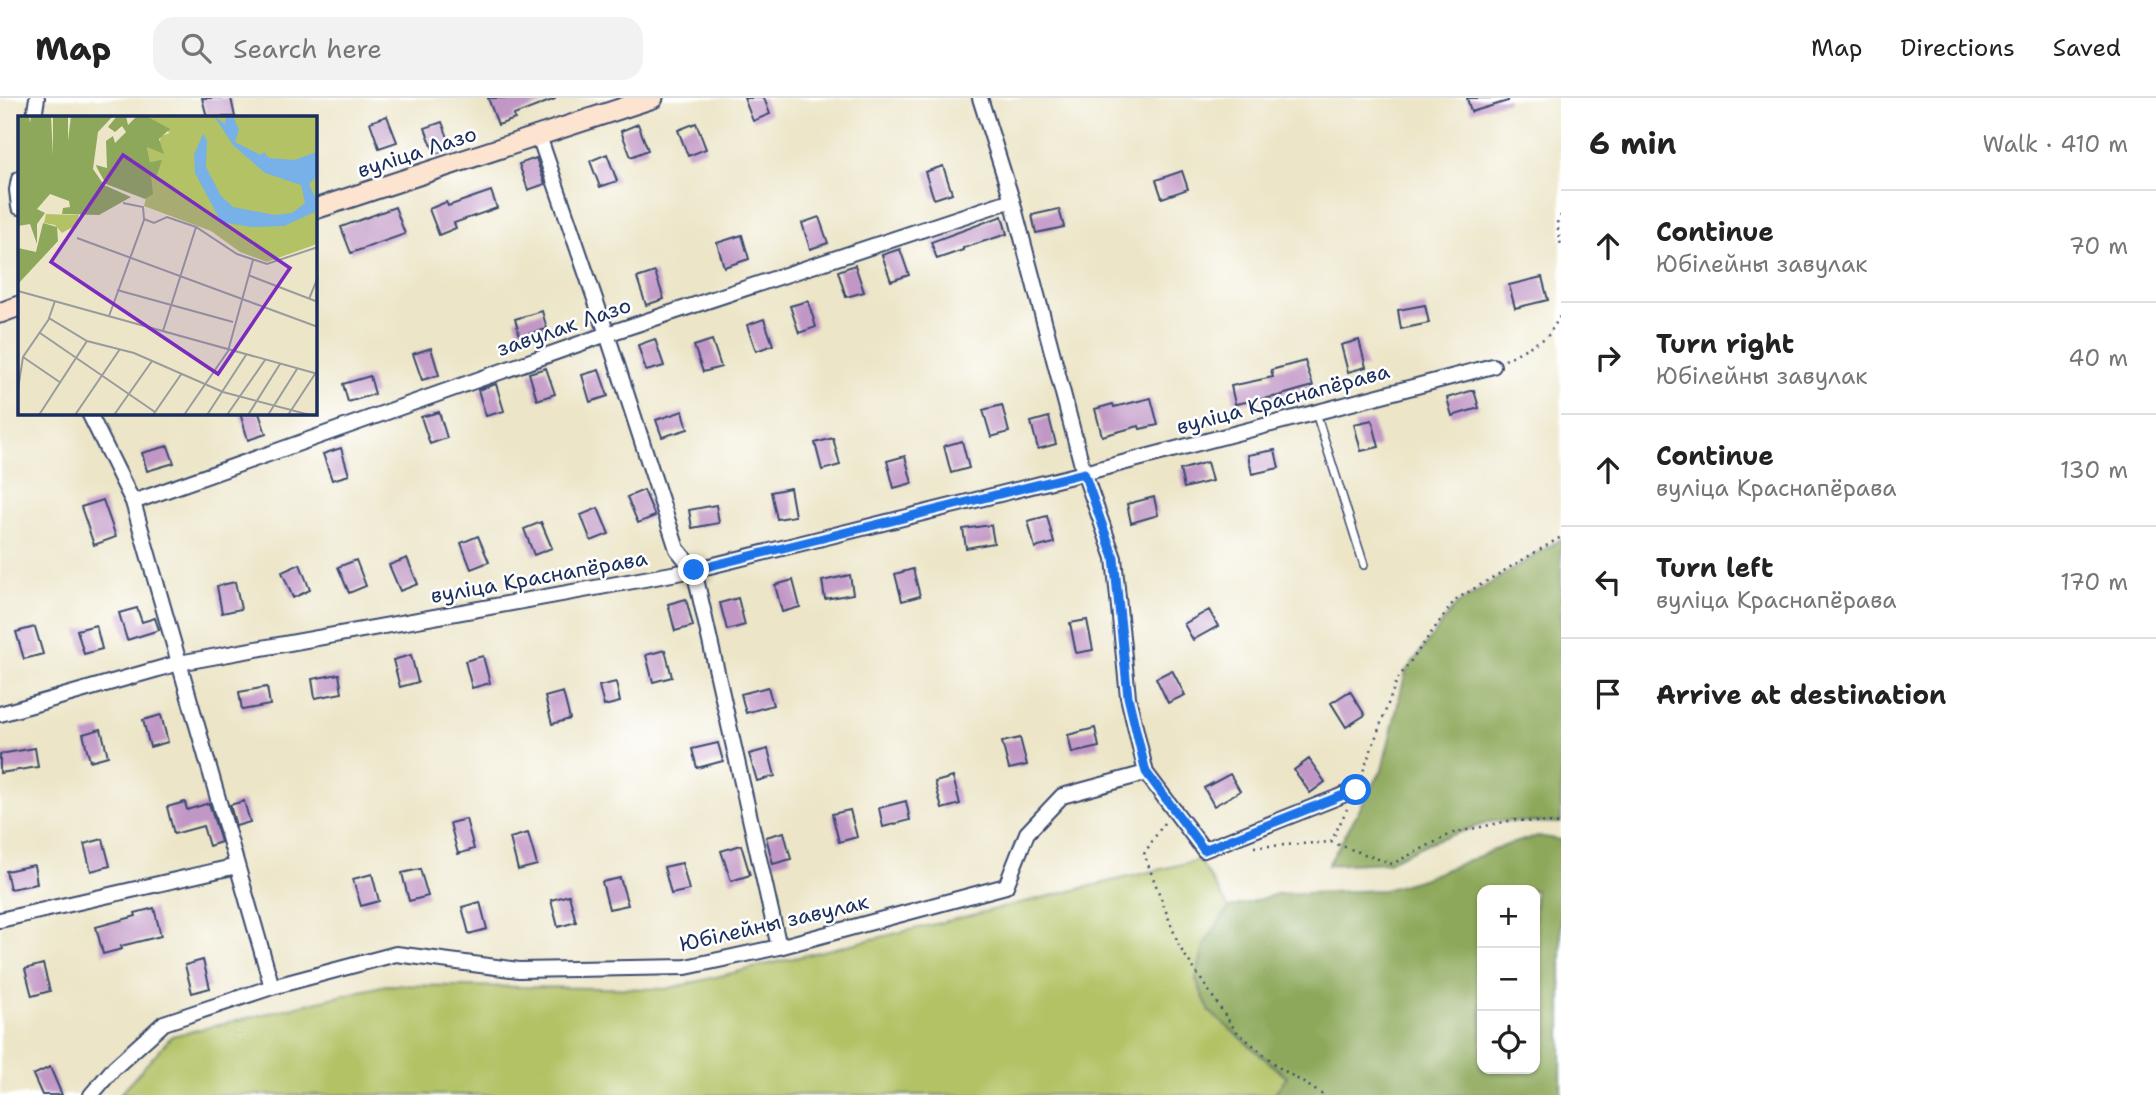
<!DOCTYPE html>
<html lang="en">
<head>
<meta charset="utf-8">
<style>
  :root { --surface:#fff; --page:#f2f2f2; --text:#222; --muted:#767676; --line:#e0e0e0 }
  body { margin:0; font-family:"Shantell Sans",sans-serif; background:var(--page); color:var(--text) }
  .controls { position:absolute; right:21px; bottom:21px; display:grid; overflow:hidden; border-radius:14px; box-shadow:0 2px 5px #0004 }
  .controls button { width:63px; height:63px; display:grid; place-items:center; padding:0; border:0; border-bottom:2px solid var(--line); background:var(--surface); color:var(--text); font:35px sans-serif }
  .stop { position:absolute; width:21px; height:21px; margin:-16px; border:5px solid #1a73e8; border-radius:50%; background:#fff }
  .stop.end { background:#1a73e8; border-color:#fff; box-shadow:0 2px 7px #0008 }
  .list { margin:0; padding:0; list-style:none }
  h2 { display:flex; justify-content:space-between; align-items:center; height:91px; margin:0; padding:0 28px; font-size:30px }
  h2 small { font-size:23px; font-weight:400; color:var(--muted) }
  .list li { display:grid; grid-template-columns:46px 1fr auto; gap:21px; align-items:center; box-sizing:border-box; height:112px; padding:0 28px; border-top:2px solid var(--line) }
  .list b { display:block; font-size:26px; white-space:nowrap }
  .list p { margin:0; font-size:23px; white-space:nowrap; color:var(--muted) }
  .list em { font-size:23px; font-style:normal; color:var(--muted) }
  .icon { flex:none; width:38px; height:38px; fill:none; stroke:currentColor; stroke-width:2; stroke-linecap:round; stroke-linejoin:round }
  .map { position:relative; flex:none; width:1561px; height:997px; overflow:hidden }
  header { display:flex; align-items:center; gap:42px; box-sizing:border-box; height:98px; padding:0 35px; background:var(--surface); border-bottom:2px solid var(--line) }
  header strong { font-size:33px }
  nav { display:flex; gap:38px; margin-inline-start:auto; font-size:24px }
  .search { width:490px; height:63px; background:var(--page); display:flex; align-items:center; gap:18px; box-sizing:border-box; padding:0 24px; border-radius:21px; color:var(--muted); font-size:26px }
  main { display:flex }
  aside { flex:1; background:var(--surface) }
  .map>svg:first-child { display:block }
</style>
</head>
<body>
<header>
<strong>Map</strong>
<div class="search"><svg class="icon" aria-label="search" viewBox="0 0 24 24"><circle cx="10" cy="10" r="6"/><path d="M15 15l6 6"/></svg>Search here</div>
<nav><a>Map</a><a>Directions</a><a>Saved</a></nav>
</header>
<main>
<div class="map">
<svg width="1561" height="997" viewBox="0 0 1561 997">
  <rect width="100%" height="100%" fill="#fff"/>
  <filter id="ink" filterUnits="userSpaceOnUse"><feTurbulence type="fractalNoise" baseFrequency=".0143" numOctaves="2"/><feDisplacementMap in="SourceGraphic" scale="14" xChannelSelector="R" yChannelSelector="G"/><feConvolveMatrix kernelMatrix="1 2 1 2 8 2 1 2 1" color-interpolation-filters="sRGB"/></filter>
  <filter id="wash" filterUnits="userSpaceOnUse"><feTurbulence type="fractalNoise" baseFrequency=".00686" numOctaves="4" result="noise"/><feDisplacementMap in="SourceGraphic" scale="28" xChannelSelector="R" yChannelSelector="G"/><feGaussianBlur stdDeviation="1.57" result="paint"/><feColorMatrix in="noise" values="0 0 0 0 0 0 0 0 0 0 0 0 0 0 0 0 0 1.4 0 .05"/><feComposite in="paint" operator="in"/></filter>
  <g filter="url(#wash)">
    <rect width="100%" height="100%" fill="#ece5c7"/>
    <!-- green -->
    <path fill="#b2c265" stroke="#667862" stroke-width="2" d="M1199 762 1229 810 1205 845 1196 882 1210 914 1287 980 1273 997H119L172 938 386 887 666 891Z"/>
    <!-- forest -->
    <path fill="#8da85a" stroke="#546c5c" stroke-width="2" fill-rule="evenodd" d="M1561 441V725L1493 723 1430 744 1388 764 1328 767 1382 672 1406 573 1456 507Z
      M1538 738 1561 742V997H1273L1287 979 1210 914 1196 882 1205 845 1229 810 1277 796 1384 792 1422 781 1507 747ZM1482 792H1535V971H1482Z"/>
    <g id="blocks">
      <!-- building -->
      <path fill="#c197c6" d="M202 0H231L235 19H207Z
        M488 0H555V1L514 17 515 21 498 27Z
        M744 0H764L770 16 753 23Z
        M1467 0H1508V3L1471 14Z
        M387 18 397 44 379 50 370 24Z
        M442 24 452 50 435 56 425 30Z
        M696 25 706 51 688 58 678 32Z
        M638 26 648 52 631 59 621 33Z
        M607 56 617 83 600 89 590 63Z
        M536 60 545 86 528 92 519 66Z
        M943 68 952 95 934 101 925 74Z
        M1182 73 1188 91 1162 100 1156 82Z
        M491 93 497 110 454 125 456 130 439 137 429 111 446 104 448 108Z
        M395 109 405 136 351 155 341 129Z
        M1059 111 1064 129 1036 135 1032 117Z
        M1002 118 1007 136 963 150V152L937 161 931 144Z
        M819 119 828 145 810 151 802 125Z
        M742 137 749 161 724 169 717 145Z
        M900 151 909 177 891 183 882 157Z
        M855 167 864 194 846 199 838 173Z
        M655 174 664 201 646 207 637 180Z
        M1542 179 1548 202 1515 210 1509 187Z
        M808 203 816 229 799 235 790 208Z
        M1425 207 1429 225 1401 231 1398 212Z
        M542 213 547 231 520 238 515 221Z
        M764 221 773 247 756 253 747 227Z
        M655 241 664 268 646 273 638 247Z
        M712 242 721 269 703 274 694 248Z
        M1359 242 1366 269 1348 274 1341 247Z
        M431 250 439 277 422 282 413 256Z
        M1305 263 1313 288 1278 298 1235 306 1231 288 1273 279 1271 272Z
        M546 270 555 296 537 302 529 275Z
        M599 272 608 298 590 304 582 277Z
        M370 278 375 296 348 304 343 286Z
        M496 286 504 313 486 318 478 292Z
        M1474 292 1479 310 1452 318 1447 300Z
        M1151 300 1158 327 1140 331 1139 328 1102 338 1095 311 1113 306 1114 309Z
        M1002 307 1009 334 991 339 983 312Z
        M683 313 688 331 662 339 656 322Z
        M439 314 447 340 430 346 421 319Z
        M240 315H259L266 336 248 342Z
        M1049 319 1056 346 1038 351 1031 324Z
        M1372 322 1379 349 1361 353 1354 326Z
        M833 340 840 367 822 372 815 345Z
        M962 343 969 370 951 375 944 348Z
        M168 348 174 365 147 373 142 355Z
        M341 350 349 377 332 382 323 356Z
        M1275 352 1279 370 1252 376 1248 357Z
        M905 358 912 385 894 390 887 363Z
        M1207 364 1212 383 1184 390 1180 372Z
        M790 390 795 418 777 421 771 394Z
        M644 392 655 418 638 425 627 399Z
        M1154 399 1158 417 1131 425 1127 406Z
        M103 402 116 439 94 447 81 409Z
        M716 407 719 425 692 430 689 412Z
        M598 410 609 436 591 443 581 417Z
        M1047 418 1054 445 1035 450 1028 423Z
        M541 424 552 450 534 457 524 431Z
        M991 427 994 445 966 450 963 431Z
        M478 438 489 464 471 471 461 445Z
        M407 460 418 486 400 493 389 467Z
        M356 462 366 488 349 495 338 469Z
        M300 466 310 492 293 500 282 474Z
        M913 471 920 498 902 503 895 476Z
        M850 477 853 496 825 501 822 483Z
        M793 482 800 509 782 514 775 487Z
        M235 484 241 511 222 515 217 488Z
        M738 500 745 527 727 532 720 505Z
        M686 501 693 528 675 533 668 506Z
        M137 510 142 524 155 520 159 532 127 542 119 515Z
        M1209 512 1218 528 1193 542 1184 526Z
        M1087 522 1093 552 1076 555 1070 525Z
        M96 527 102 551 84 556 77 532Z
        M35 529 43 556 24 561 16 534Z
        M665 552 672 579 653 584 646 557Z
        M411 557 418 584 400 589 393 562Z
        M483 558 490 585 472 590 465 563Z
        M1172 572 1185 597 1168 605 1156 580Z
        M339 576 342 595 315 600 312 581Z
        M616 584 620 604 604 608 599 588Z
        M267 589 270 607 242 612 239 594Z
        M768 589 773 607 746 615 741 596Z
        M1350 593 1365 617 1346 629 1331 605Z
        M563 594 570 621 552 626 545 599Z
        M161 617 168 644 150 649 143 622Z
        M1095 630 1099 649 1072 655 1068 637Z
        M101 631 108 658 90 663 83 636Z
        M1020 640 1027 667 1009 671 1002 644Z
        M718 645 723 663 697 670 692 651Z
        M35 650 38 669 0 675V656Z
        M768 651 775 678 757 683 749 656Z
        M1309 661 1325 684 1310 695 1294 672Z
        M1230 676 1240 693 1214 708 1204 690Z
        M953 679 960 706 942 711 935 684Z
        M244 703 250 724 236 728 230 707Z
        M906 703 910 722 883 729 879 710Z
        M185 704 187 712 209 705 221 744 209 748 203 728 174 736 167 709Z
        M850 712 857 739 839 744 832 716Z
        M466 721 474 751 458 756 450 725Z
        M784 734 791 761 773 766 766 739Z
        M528 735 537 767 518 772 510 740Z
        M103 741 110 768 91 773 84 746Z
        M741 747 750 777 731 783 721 753Z
        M682 765 689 792 671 796 664 769Z
        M34 767 37 786 10 791 6 773Z
        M420 771 428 798 409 803 402 775Z
        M372 776 379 803 361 808 353 781Z
        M620 780 628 807 609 811 602 784Z
        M569 797 576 824 558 829 551 802Z
        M480 804 487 831 469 836 462 809Z
        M154 810 161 838 121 848 122 851 103 856 96 829 136 818 135 815Z
        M203 862 210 890 192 895 185 867Z
        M43 866 50 893 32 898 25 871Z
        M50 969 62 997H42L33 977Z"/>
    </g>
  </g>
  <g filter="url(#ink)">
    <use href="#blocks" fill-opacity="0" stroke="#3a4a6e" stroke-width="2"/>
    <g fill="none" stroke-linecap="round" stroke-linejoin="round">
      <!-- lane casing -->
      <g stroke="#3a4a6e" stroke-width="10">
        <path id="lane" d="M1316 315 1364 467"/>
      </g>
      <!-- street casing -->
      <g stroke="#3a4a6e" stroke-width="18">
        <path id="street" d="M980 0 1012 102 1084 375 1114 460 1128 599 1146 675
          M34 19 37 0
          M539 38 607 236 677 451 694 472 779 849
          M19 81 17 92 19 109
          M89 315 133 404 272 889
          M133 404 607 236 1012 102
          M0 616 179 565 694 472 1084 375 1493 268
          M0 822 237 768
          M91 997 114 970 164 925 272 889 396 856 519 872 686 869 779 849 1006 788 1027 735 1062 698 1146 675 1204 752 1356 692"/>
      </g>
      <!-- secondary casing -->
      <g stroke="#3a4a6e" stroke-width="23">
        <path id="secondary" d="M315 111 653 0
          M0 215 19 208"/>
      </g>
      <!-- path -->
      <path stroke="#3a4a6e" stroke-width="2.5" stroke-dasharray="2 5" stroke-linecap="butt" d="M1561 117 1557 125 1561 148
        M1505 262 1547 239 1561 217
        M1361 679 1397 582 1455 502 1561 439
        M1164 725 1144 756 1180 850 1235 932 1280 970 1323 997
        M1331 744 1347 711
        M1254 749 1331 744 1392 766 1453 735 1513 722 1561 726"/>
      <!-- lane -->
      <use href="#lane" stroke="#fff" stroke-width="7"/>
      <!-- street -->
      <use href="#street" stroke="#fff" stroke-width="14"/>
      <!-- secondary -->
      <use href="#secondary" stroke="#fde4d1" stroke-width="19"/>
    </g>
  </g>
  <g fill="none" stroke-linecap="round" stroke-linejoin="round" filter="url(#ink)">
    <!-- route -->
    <path stroke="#1a73e8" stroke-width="9" d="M694 472 1084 375 1114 460 1128 599 1146 674 1204 752 1356 692"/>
  </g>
  <g text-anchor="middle" stroke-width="5" stroke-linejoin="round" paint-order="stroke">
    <!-- street labels -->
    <g font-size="21" fill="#1b2f5e" stroke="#fff">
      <text transform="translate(417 54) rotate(-18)" y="7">вуліца Лазо</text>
      <text transform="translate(564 229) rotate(-19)" y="7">завулак Лазо</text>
      <text transform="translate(1283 301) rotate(-15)" y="7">вуліца Краснапёрава</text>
      <text transform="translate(539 479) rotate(-10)" y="7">вуліца Краснапёрава</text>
      <text transform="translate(774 825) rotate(-13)" y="7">Юбілейны завулак</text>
    </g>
  </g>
  <!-- overview -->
  <g transform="translate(18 18)">
    <rect width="299" height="299" fill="#ece5c7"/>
    <path d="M128 0H299V128L249 146 222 136 193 115 126 90 133 61 139 58 143 45 132 46 129 31 141 28 143 20 152 17ZM28 98 54 99H61L58 109 44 117 37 109 26 107Z" fill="#b2c265"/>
    <path d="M0 0H11L12 7 13 0H33L35 40V0H50V25L53 0H95L80 16 75 53 86 69 113 81 81 99 44 98 45 92 52 91 51 85 32 78 19 93 27 97 19 108V128L12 108 0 110ZM99 0H108L110 9 119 0H128L152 13 141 23 146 38 129 31 132 46 144 44 139 59 133 61 135 78 127 83 88 68 79 52 78 49 89 52 88 25 95 20 97 27 108 16 104 10 97 16 90 11ZM25 107 39 111 40 125 0 168V132L18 136Z" fill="#8da85a"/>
    <path d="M196 0 207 8 208 0H215L221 14 217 26 243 39 246 36 251 42 276 44 299 36V60L291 68 299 85 297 96 266 110 233 111 203 106 177 57 176 39 185 18 189 24 188 51 203 80 215 91 257 99 274 97 287 87 283 69 247 57 215 29Z" fill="#77b1e7"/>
    <path fill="none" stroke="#989c9d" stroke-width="2" d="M105 87 125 91 126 103 136 107 149 101 178 111 219 138 249 148 300 131M59 122 300 211M230 159 300 186M99 174 215 206M0 175 300 258M291 183 300 161M37 185 31 202 69 225 116 237 205 276 292 299M91 200 126 104M145 215 178 111M22 217 137 296M5 241 43 267M0 273 5 241 31 203M21 299 69 225M57 299 102 233M96 299 134 245M135 299 164 257M166 299 210 235 235 144M189 299 228 239M209 299 247 244M230 299 262 248M250 299 279 253M270 299 297 258"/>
    <path fill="#7b2cbf" fill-opacity="0.15" stroke="#7b2cbf" stroke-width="3.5" d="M105 39 272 152 200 258 33 146Z"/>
    <rect width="299" height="299" fill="none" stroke="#1b2f5e" stroke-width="3.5"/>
  </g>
</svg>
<div class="controls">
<button>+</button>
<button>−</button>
<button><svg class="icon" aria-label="locate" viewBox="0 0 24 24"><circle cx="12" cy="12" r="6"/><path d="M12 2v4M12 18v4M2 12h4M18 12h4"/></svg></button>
</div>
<div class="stop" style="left:1356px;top:692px"></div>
<div class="stop end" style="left:694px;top:472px"></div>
</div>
<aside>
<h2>6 min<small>Walk · 410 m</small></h2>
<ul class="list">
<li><svg class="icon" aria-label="ahead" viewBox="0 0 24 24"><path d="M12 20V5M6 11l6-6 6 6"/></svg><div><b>Continue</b><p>Юбілейны завулак</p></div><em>70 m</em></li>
<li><svg class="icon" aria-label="right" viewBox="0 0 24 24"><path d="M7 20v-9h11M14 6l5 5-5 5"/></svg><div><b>Turn right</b><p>Юбілейны завулак</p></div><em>40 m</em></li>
<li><svg class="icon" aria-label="ahead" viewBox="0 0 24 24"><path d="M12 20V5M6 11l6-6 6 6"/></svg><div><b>Continue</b><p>вуліца Краснапёрава</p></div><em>130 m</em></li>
<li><svg class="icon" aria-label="left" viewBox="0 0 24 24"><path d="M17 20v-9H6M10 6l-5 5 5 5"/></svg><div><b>Turn left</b><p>вуліца Краснапёрава</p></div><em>170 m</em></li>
<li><svg class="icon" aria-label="arrive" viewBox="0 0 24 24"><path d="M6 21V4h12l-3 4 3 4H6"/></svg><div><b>Arrive at destination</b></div></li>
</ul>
</aside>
</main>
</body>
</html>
